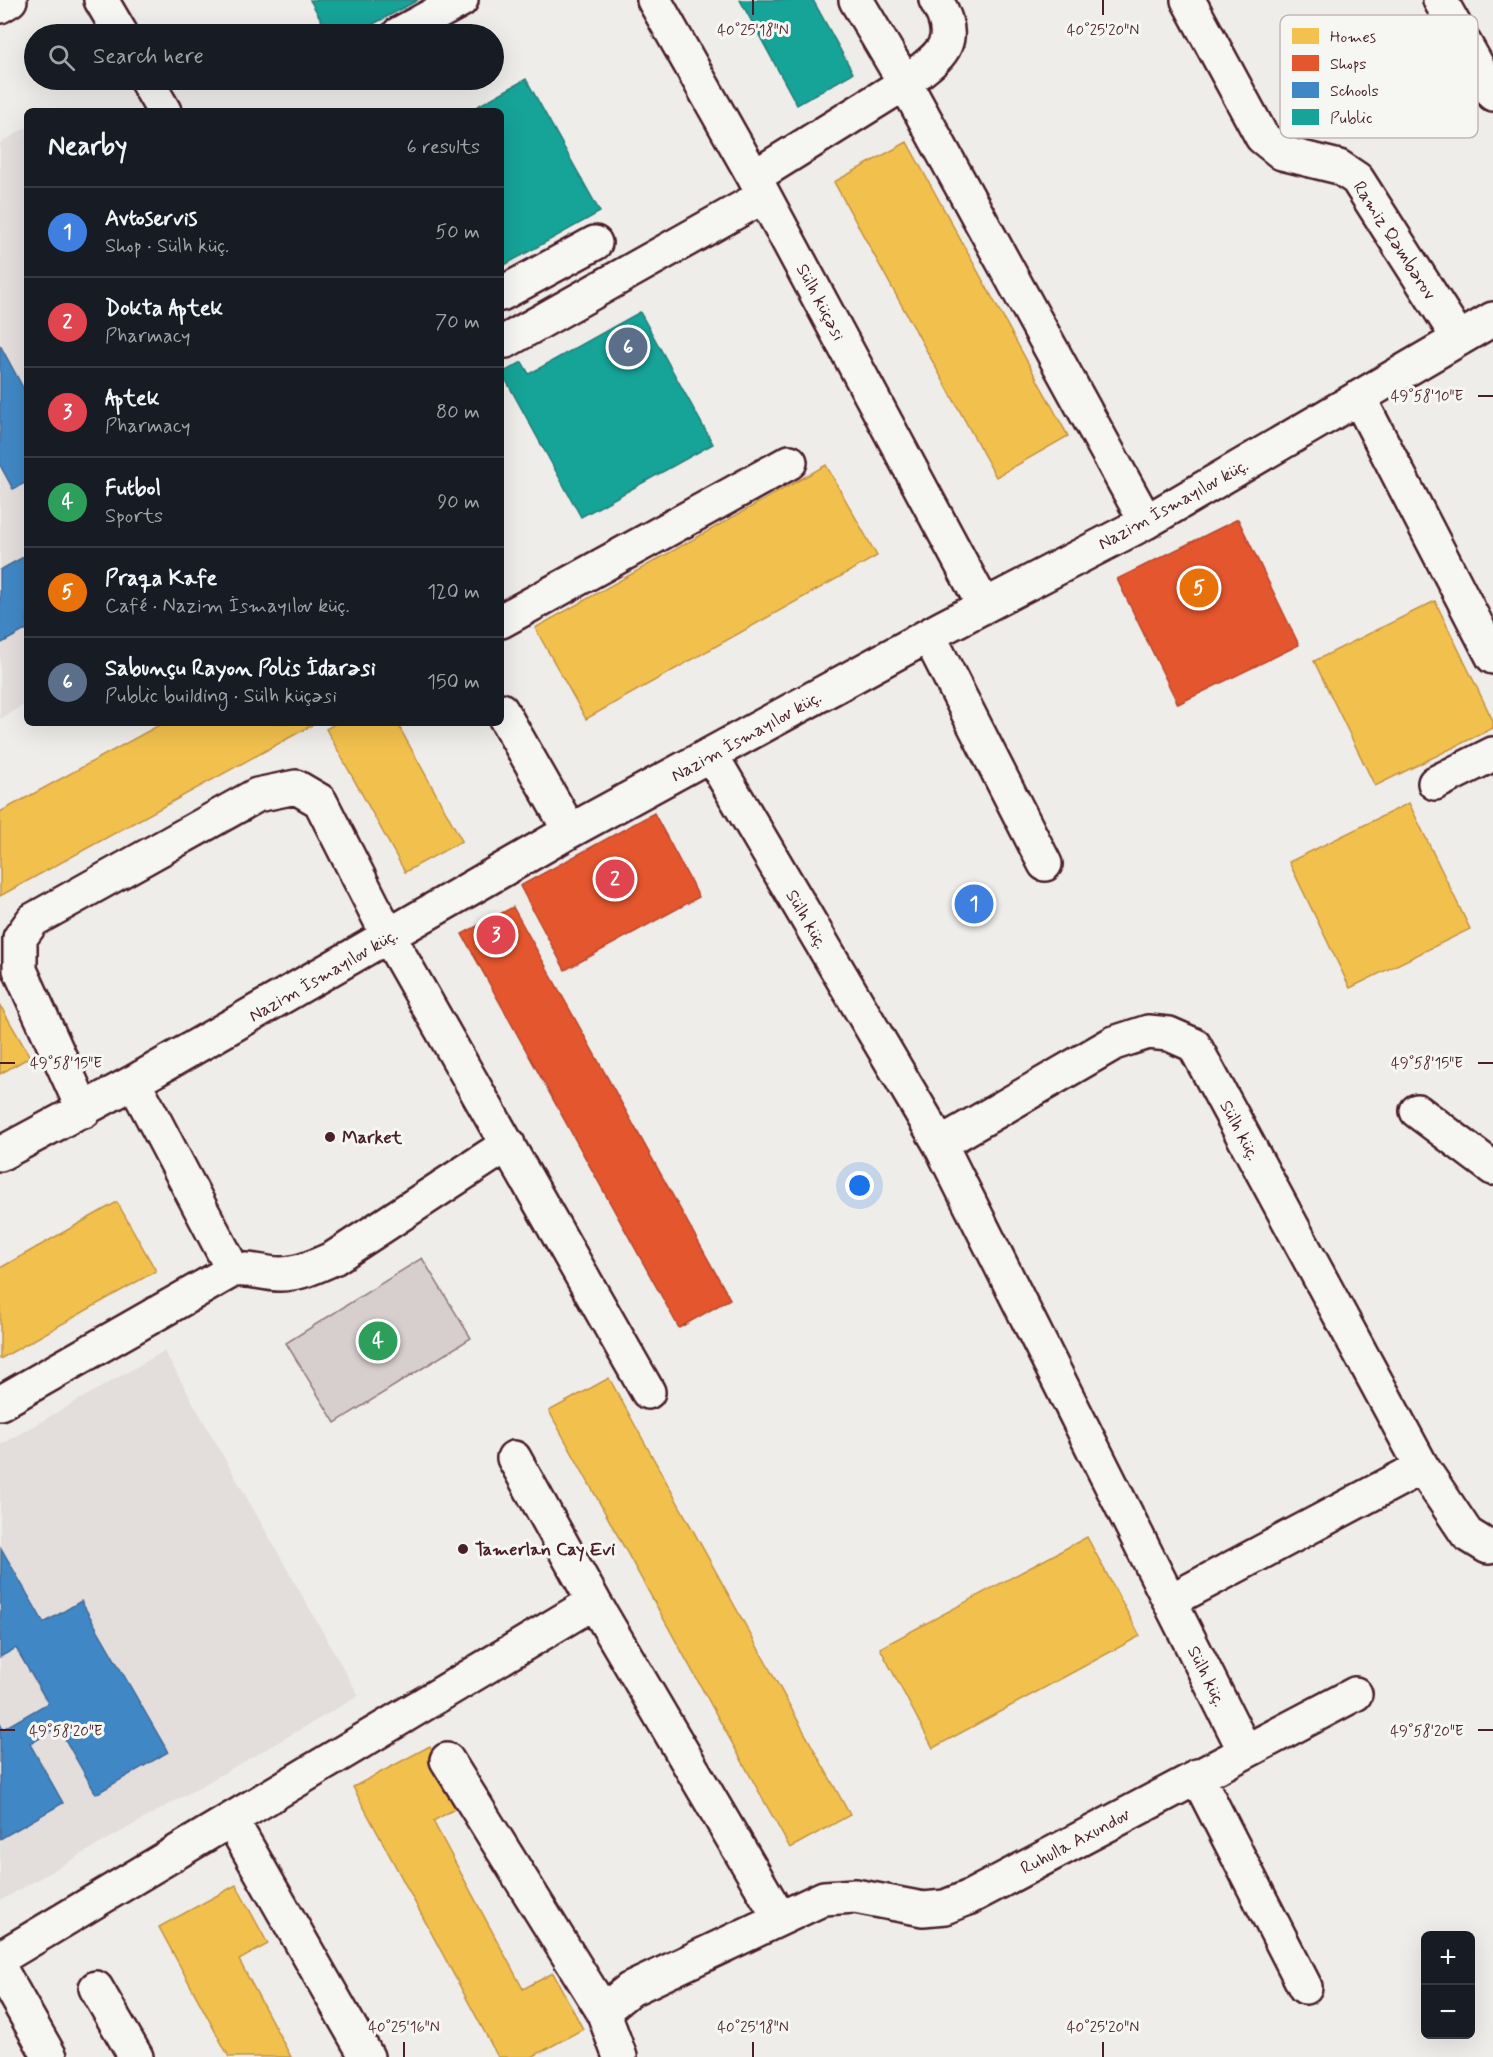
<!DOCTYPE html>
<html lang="en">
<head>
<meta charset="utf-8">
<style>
  :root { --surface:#171b24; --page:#20242c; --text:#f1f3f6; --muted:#9ea1a6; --line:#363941; --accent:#8c9099 }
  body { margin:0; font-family:Mynerve,sans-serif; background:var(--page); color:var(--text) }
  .controls { position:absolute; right:18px; bottom:18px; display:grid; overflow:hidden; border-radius:9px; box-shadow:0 6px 24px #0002 }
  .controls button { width:54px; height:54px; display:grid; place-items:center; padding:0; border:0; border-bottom:2px solid var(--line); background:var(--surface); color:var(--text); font:30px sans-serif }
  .you { position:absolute; left:860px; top:1186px; width:21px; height:21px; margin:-15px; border:4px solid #fff; border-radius:50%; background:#1a73e8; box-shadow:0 0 0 9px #1a73e833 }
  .badge { display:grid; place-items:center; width:39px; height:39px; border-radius:50%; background:var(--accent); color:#fff; font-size:20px; font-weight:700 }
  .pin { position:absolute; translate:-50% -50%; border:3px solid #fff; box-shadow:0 2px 6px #0006 }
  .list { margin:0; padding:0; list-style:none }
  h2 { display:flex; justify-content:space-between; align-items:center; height:78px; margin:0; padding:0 24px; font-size:26px }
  h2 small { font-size:20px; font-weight:400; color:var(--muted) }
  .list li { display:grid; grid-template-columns:39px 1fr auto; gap:18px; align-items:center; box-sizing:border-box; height:90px; padding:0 24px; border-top:2px solid var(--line) }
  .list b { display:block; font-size:22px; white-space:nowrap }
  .list p { margin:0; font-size:20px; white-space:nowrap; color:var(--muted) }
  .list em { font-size:20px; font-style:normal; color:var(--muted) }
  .icon { flex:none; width:33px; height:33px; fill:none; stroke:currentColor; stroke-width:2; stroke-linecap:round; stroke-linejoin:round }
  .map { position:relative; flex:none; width:1493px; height:2057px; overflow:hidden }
  .search { position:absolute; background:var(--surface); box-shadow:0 6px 24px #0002; left:24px; top:24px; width:480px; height:66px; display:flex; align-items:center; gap:15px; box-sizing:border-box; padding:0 21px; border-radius:33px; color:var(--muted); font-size:22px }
  .panel { position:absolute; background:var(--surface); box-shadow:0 6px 24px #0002; left:24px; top:108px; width:480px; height:618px; border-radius:9px }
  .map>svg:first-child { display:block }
</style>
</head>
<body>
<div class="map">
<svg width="1493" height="2057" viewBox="0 0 1493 2057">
  <rect width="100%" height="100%" fill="#efedea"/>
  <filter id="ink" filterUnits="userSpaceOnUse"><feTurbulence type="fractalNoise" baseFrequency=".0167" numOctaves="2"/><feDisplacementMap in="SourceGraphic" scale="12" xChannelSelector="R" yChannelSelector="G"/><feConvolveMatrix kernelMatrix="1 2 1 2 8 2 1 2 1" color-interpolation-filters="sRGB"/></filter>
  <g filter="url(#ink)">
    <!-- built -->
    <path fill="#e3dedc" d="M27 127V703L0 719V143Z
      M164 1351 359 1696 0 1901V1445Z"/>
    <!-- green -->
    <path fill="#d7cfce" stroke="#90777c" stroke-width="1.5" d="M422 1258 471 1338 335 1423 286 1343Z"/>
    <!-- homes -->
    <path fill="#f2c14e" stroke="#c09044" stroke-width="1.5" d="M907 142 1068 436 996 477 834 182Z
      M826 465 877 556 586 719 535 628Z
      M1435 601 1493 721V728L1375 786 1314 661Z
      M163 723H316L0 896V812Z
      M336 723H397L462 841 405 872 326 729Z
      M1409 803 1470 929 1350 988 1289 862Z
      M0 1005 30 1057 0 1074Z
      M117 1202 156 1271 0 1359V1268Z
      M609 1378 850 1815 790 1848 549 1411Z
      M1087 1537 1140 1636 933 1748 880 1648Z
      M430 1746 462 1805 433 1821 523 1989 553 1973 583 2029 532 2057H498L353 1787Z
      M236 1885 268 1944 239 1960 291 2057H229L159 1927Z"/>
    <!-- shops -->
    <path fill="#e4572e" stroke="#b6462d" stroke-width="1.5" d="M1238 519 1299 645 1178 704 1117 579Z
      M654 813 699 897 565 970 520 886Z
      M513 907 730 1299 679 1328 462 934Z"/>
    <!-- schools -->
    <path fill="#3f88c5" stroke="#426897" stroke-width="1.5" d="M0 345 27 395V482L13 489 0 465Z
      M27 555V629L0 644V570Z
      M1 1548 44 1623 81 1601 168 1752 96 1794 58 1727 30 1744 63 1803 0 1839V1723L3 1729 48 1703 16 1648 0 1657Z"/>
    <!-- public -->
    <path fill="#17a398" stroke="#267b77" stroke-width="1.5" d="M310 0H418L355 34H329Z
      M740 0H813L853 73 797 105Z
      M526 79 600 212 501 267V111H469Z
      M640 312 713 444 581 517 502 373 522 362 529 374Z"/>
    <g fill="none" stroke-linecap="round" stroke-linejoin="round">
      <!-- minor casing -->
      <g stroke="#4a1f2b" stroke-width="38">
        <path id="minor" d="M101 0 121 34
          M654 0 754 177 984 606
          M936 0C963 46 938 56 905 83L1146 522
          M1188 0 1262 137 1282 153 1339 167 1357 179 1459 339
          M1440 0 1493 94
          M0 6 10 0
          M399 34 461 0
          M146 80 164 111
          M754 177 905 83 856 0
          M501 294 595 243
          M506 341 764 196
          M1359 398 1493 657
          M501 621 790 462
          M929 636 1045 864
          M501 710 570 831
          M711 755 940 1144 1245 1751
          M1435 783 1493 754
          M134 1082 233 1270
          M84 1111 20 970V938L33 920 257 795 296 787 320 801 389 937 648 1392
          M1417 1111 1493 1168
          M940 1144 1114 1043 1148 1032 1169 1034 1194 1045 1422 1467 1467 1534 1488 1547 1493 1546
          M0 1154 134 1082 570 831 942 628 1146 522 1493 319
          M0 1403 233 1270C255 1268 262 1274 280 1274 300 1274 316 1266 334 1258L508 1144
          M514 1458 594 1602 779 1917
          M1170 1601 1422 1467
          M447 1760 603 2011
          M1197 1776 1305 1987
          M232 1821 367 2057
          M0 1958 594 1602
          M0 1969 50 2057
          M96 1988 136 2057
          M620 2057 603 2011 629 1990 824 1898 855 1896 923 1909 945 1907 970 1897 1355 1694"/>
      </g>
      <!-- minor -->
      <use href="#minor" stroke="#f6f6f2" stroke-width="33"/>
    </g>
  </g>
  <!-- ticks -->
  <path fill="none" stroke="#4a1f2b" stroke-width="2" d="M753 0V15M1103 0V15M1478 396H1493M0 1063H15M1478 1063H1493M0 1730H15M1478 1730H1493M404 2042V2057M753 2042V2057M1103 2042V2057"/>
  <!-- markers -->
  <g fill="#4a1f2b" stroke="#f6f6f2" stroke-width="2">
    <circle cx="330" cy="1137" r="6"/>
    <circle cx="463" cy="1549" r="6"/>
  </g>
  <g text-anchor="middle" stroke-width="6" stroke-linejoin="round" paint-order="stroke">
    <!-- street labels -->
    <g font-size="18" fill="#4a1f2b" stroke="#f6f6f2">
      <text transform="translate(1395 240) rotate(57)" y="6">Ramiz Qəmbərov</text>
      <text transform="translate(821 302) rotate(62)" y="6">Sülh küçəsi</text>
      <text transform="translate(1173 504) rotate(-29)" y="6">Nazim İsmayılov küç.</text>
      <text transform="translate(746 736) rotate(-29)" y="6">Nazim İsmayılov küç.</text>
      <text transform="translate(807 919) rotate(60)" y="6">Sülh küç.</text>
      <text transform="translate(323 975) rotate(-30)" y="6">Nazim İsmayılov küç.</text>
      <text transform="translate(1240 1130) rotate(62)" y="6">Sülh küç.</text>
      <text transform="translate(1207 1676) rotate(64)" y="6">Sülh küç.</text>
      <text transform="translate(1075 1841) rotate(-28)" y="6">Ruhulla Axundov</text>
    </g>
    <!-- poi labels -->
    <g font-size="18" font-weight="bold" fill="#4a1f2b" stroke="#f6f6f2" text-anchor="start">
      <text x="342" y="1143">Market</text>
      <text x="475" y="1555">Tamerlan Cay Evi</text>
    </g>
  </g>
  <!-- legend -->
  <rect x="1280" y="15" width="198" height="123" rx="9" fill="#f6f6f2" stroke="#c2b6b6" stroke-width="1.5"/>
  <rect x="1292" y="28" width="27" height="16" fill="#f2c14e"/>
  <rect x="1292" y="55" width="27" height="16" fill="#e4572e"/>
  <rect x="1292" y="82" width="27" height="16" fill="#3f88c5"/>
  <rect x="1292" y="109" width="27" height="16" fill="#17a398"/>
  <g font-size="16" fill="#4a1f2b">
    <text x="1330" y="42">Homes</text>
    <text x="1330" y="69">Shops</text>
    <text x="1330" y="96">Schools</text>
    <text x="1330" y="123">Public</text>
  </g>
  <g font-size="15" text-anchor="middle" fill="#4a1f2b" stroke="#f6f6f2" stroke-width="6" stroke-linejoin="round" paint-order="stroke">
    <text x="753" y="35">40°25'18"N</text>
    <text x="1103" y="35">40°25'20"N</text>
    <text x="1427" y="401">49°58'10"E</text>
    <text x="1427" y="1068">49°58'15"E</text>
    <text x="66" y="1068">49°58'15"E</text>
    <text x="66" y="1736">49°58'20"E</text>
    <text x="1427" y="1736">49°58'20"E</text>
    <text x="404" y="2032">40°25'16"N</text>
    <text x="753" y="2032">40°25'18"N</text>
    <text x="1103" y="2032">40°25'20"N</text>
  </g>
</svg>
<div class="controls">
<button>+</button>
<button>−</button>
</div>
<div class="you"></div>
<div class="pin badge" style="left:974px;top:904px;background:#3f7fe0">1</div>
<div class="pin badge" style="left:615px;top:879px;background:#e0444e">2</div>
<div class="pin badge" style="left:496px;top:935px;background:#e0444e">3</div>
<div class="pin badge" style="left:378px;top:1341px;background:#2e9e5b">4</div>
<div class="pin badge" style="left:1199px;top:588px;background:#e8710a">5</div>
<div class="pin badge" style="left:628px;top:347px;background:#5c6f8a">6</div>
<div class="search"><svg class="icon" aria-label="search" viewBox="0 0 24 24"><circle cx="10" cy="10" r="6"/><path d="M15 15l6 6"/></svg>Search here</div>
<section class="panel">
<h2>Nearby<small>6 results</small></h2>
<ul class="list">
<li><span class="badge" style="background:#3f7fe0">1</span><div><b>Avtoservis</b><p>Shop · Sülh küç.</p></div><em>50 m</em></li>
<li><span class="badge" style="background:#e0444e">2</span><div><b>Dokta Aptek</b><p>Pharmacy</p></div><em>70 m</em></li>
<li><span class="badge" style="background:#e0444e">3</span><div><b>Aptek</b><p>Pharmacy</p></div><em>80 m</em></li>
<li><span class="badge" style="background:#2e9e5b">4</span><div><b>Futbol</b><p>Sports</p></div><em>90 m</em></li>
<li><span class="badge" style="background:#e8710a">5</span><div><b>Praqa Kafe</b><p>Café · Nazim İsmayılov küç.</p></div><em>120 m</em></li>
<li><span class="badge" style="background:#5c6f8a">6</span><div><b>Sabunçu Rayon Polis İdarəsi</b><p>Public building · Sülh küçəsi</p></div><em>150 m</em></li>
</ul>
</section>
</div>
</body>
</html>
